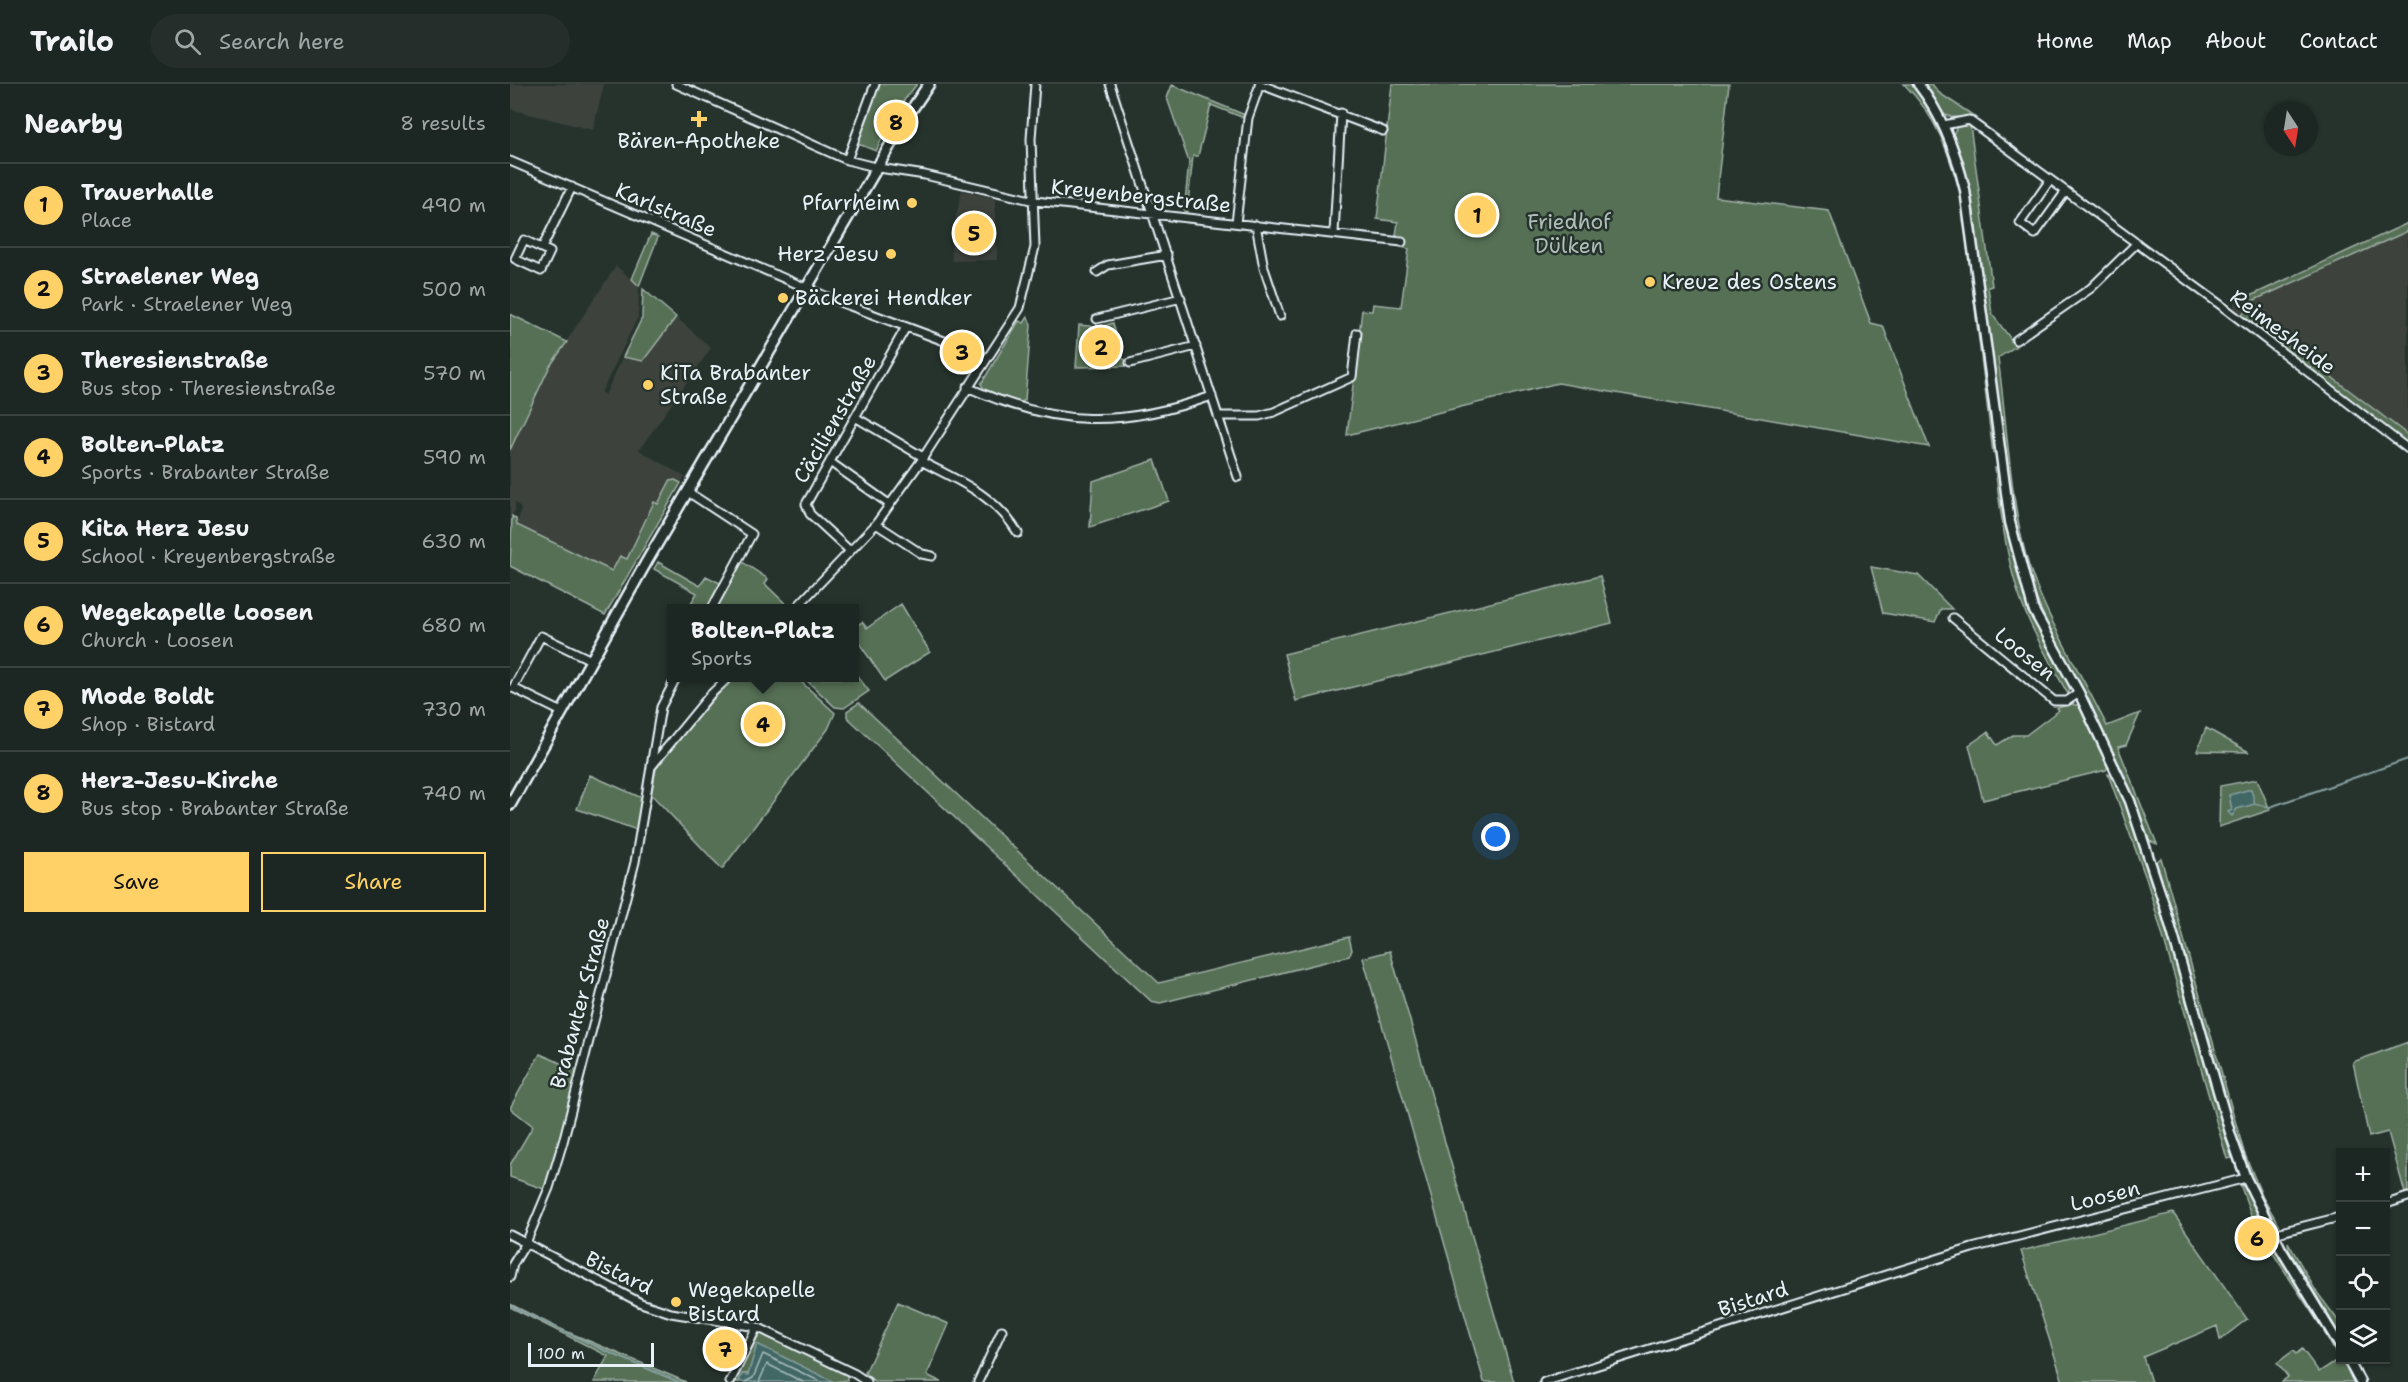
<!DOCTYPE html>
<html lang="en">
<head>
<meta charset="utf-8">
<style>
  :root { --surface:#1c2622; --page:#252e2a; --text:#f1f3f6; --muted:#a0a5a5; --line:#3a4340; --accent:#ffd166 }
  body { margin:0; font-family:"Shantell Sans",sans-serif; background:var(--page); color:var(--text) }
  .controls { position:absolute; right:18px; bottom:18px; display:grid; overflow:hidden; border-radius:0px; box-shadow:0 2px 4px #0004 }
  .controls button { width:54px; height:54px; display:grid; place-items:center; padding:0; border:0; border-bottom:2px solid var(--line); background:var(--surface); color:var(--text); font:30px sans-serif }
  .compass { position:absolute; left:1754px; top:18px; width:54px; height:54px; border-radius:50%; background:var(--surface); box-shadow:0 2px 4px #0004; rotate:168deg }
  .scale { position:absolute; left:18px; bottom:15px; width:126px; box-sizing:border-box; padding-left:6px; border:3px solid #e8f1f8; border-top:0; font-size:16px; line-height:21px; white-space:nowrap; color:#e8f1f8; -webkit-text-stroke:4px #26332d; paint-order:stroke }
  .you { position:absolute; left:986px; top:753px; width:21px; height:21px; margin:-15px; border:4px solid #fff; border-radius:50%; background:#1a73e8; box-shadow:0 0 0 9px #1a73e833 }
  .badge { display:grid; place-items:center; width:39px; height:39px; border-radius:50%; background:var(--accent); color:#111; font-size:20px; font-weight:700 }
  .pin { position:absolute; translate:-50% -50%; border:3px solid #fff; box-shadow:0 2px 6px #0006 }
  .popup { position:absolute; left:157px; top:520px; width:192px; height:78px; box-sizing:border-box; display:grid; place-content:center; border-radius:0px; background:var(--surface); filter:drop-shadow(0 2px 4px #0005); font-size:20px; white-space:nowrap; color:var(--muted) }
  .popup b { font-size:22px; color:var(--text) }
  .popup::after { content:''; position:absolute; left:50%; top:100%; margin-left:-12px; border:12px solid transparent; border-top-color:var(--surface) }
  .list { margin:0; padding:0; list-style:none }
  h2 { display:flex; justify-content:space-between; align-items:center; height:78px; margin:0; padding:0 24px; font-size:26px }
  h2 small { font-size:20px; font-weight:400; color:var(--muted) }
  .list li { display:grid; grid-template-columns:39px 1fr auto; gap:18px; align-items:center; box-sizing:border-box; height:84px; padding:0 24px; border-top:2px solid var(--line) }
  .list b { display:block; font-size:22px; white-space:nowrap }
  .list p { margin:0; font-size:20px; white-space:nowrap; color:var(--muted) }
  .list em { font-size:20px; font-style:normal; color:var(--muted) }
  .actions { display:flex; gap:12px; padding:18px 24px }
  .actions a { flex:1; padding:14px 0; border:2px solid var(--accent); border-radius:0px; text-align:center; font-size:21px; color:var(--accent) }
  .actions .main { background:var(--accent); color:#111 }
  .icon { flex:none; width:33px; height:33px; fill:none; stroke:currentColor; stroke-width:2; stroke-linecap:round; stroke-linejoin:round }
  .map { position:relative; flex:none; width:1898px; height:1298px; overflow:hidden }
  header { display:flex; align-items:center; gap:36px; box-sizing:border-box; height:84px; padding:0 30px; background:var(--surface); border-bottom:2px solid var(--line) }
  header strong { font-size:28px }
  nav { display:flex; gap:33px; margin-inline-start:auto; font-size:21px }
  .search { width:420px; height:54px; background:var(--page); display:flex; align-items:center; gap:15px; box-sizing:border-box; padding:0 21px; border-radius:33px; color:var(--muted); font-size:22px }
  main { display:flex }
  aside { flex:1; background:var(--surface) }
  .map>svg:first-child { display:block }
</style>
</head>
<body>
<header>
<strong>Trailo</strong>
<div class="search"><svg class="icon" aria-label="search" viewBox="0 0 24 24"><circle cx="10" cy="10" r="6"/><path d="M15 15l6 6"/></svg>Search here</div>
<nav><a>Home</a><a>Map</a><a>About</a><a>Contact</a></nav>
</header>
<main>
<aside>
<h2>Nearby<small>8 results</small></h2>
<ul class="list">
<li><span class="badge">1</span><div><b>Trauerhalle</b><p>Place</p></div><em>490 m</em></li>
<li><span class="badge">2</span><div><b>Straelener Weg</b><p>Park · Straelener Weg</p></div><em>500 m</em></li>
<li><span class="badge">3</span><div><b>Theresienstraße</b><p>Bus stop · Theresienstraße</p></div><em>570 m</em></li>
<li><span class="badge">4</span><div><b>Bolten-Platz</b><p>Sports · Brabanter Straße</p></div><em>590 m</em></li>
<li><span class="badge">5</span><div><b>Kita Herz Jesu</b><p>School · Kreyenbergstraße</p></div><em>630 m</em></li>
<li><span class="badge">6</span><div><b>Wegekapelle Loosen</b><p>Church · Loosen</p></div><em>680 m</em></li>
<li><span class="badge">7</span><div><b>Mode Boldt</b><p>Shop · Bistard</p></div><em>730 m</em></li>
<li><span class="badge">8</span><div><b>Herz-Jesu-Kirche</b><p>Bus stop · Brabanter Straße</p></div><em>740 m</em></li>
</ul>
<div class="actions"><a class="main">Save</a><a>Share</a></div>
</aside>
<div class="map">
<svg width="1898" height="1298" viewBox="0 0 1898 1298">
  <rect width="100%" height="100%" fill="#26332d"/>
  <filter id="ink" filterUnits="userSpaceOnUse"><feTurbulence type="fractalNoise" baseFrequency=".0167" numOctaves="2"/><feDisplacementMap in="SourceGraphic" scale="12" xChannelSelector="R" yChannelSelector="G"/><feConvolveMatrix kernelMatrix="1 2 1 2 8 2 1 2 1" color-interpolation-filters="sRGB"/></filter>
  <g filter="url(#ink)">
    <!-- built -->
    <path fill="#3c433d" d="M0 0H94L83 46 0 25Z
      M452 107 485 114 487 176 442 177 441 155Z
      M1898 147V351L1736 227 1732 231 1724 224V219L1736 214 1738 219Z
      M106 182 129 202 128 233 91 309 95 311 113 273 133 277 166 233 201 264 129 366 175 393 171 399 165 396 148 420 143 418 117 475 103 487 7 441 11 425 5 417V427L0 434V366L40 282Z"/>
    <!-- green -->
    <path fill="#566f55" stroke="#9fb0a6" stroke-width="1.5" d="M370 0H407L385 28 366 67 346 59Z
      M882 0H1219L1206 113 1319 127 1361 239 1373 242 1419 363 1048 299 837 351 852 226 862 227 863 220 891 223 899 165 891 163 893 152 886 151 888 138 867 135Z
      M1394 0H1403C1451 66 1456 133 1466 212 1473 263 1479 315 1486 366L1483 369 1451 112C1438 67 1428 34 1394 0Z
      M1413 0H1422L1429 9 1467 34 1441 33 1433 30Z
      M662 1 735 31 734 34 701 21 688 72H683L677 128 674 127 679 78 657 14Z
      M1460 41 1482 202 1478 203 1482 230 1506 262 1488 274C1497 338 1500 421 1519 482 1538 538 1571 589 1597 642L1630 629 1616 661 1608 663 1647 760 1639 757 1611 684 1535 535 1520 499 1503 430 1462 114 1454 80 1443 50 1447 43Z
      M1898 139V147L1738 219 1736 214Z
      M141 150 148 153 129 202 122 195Z
      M133 205 166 233 133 277 113 273 132 234Z
      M1735 227 1898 351V361L1732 231Z
      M0 230 57 258 40 282 0 366Z
      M518 233 521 241 515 316 510 319 474 305 471 300 509 237 514 239Z
      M603 239 612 274 617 277V282L566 283 569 241 590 243Z
      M645 376 659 417 580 443 583 397Z
      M1485 384 1488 385C1494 426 1499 468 1514 507 1527 539 1546 571 1561 602L1558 610C1541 580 1524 551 1512 520 1496 477 1491 429 1485 384Z
      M165 396 171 399 95 531 0 482 2 432 6 435 7 441 102 487 110 472 117 475 144 418 148 420 160 397Z
      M231 477 258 495 255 500 280 524H206Z
      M148 478 190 502 196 492 212 500 199 524H192L181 519 187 509 144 485Z
      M1361 483 1408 491 1442 525H1431L1425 538 1373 529Z
      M1090 492 1102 539 786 617 774 570Z
      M391 520 420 568 375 597 345 553V543L352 538 357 544Z
      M345 589 359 607 334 624 325 623 294 594H344Z
      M222 594H287L325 629 318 645 212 785 141 710 146 685 173 649Z
      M349 619 649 899 839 853 842 866 839 872 650 919 641 917 337 633V627Z
      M1561 620 1571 622 1600 678 1596 686 1473 716 1459 661 1478 648 1487 661 1503 651H1516L1549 626 1547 624Z
      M1696 644 1739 668 1687 667Z
      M1598 690 1606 693 1640 791 1722 1074 1717 1075 1637 797Z
      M80 691 132 714 127 746 67 725Z
      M1747 695 1760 726 1709 743 1710 702Z
      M1651 774 1734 1068 1753 1114 1769 1141 1762 1139 1742 1098 1722 1041 1645 779Z
      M118 791 44 1081 34 1105 0 1093V1081L23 1042 0 1024 30 970 67 986Z
      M880 867 1004 1298H974L853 874Z
      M1898 958V1108L1895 1109 1878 1048 1859 1053 1843 978Z
      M1730 1100 1735 1103 1770 1175 1785 1194 1812 1240 1810 1241 1745 1142Z
      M1663 1129 1737 1235 1710 1256 1707 1242 1633 1273 1641 1298H1553L1511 1167Z
      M1778 1158 1806 1207 1830 1239V1251L1779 1166Z
      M388 1218 439 1240 417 1291 431 1298H365L355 1289Z
      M0 1220 46 1243 176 1298H84L98 1272 0 1223Z
      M1816 1247 1846 1298H1771L1778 1293 1767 1279 1783 1267 1786 1270 1792 1265 1809 1288 1829 1275 1814 1248Z
      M251 1250 337 1290V1296L324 1298 302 1288 232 1290 229 1298H223L242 1257Z"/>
    <!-- water -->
    <path fill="#436866" stroke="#859fa0" stroke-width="1.5" d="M1741 705 1745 720 1727 725 1722 732 1718 728 1722 726 1719 711Z
      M247 1260 324 1298H229L232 1290 238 1291Z"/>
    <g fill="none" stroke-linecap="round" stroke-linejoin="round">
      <!-- shore -->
      <path stroke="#a6babe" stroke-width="1.5" d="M235 1298 243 1294 253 1270 311 1298
        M249 1298 257 1280 293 1298"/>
      <!-- stream -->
      <path stroke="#859fa0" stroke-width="2" d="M1745 720 1760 723 1898 675
        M0 1222 98 1268 169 1298"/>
      <!-- minor casing -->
      <g stroke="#e8f1f8" stroke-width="11">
        <path id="minor" d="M166 0 337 76 369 84 415 91 525 117 892 158
          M600 0 728 393
          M749 0 873 47
          M1434 41 1459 36 1712 222 1898 365
          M337 76 365 0
          M0 77 327 217 453 264 476 276
          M1540 96 1510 139 1525 150 1556 107
          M726 139 738 34 750 0
          M746 141 754 184 770 232
          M824 149 831 29
          M14 156 40 168 31 187 5 175Z
          M32 164 62 103
          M587 188 598 181 657 171
          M587 235 671 214
          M1506 256 1581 204 1627 159
          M620 279 686 262
          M457 303C546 343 610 344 702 312
          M708 332H749L764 328 842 293 847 249
          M345 333 413 373
          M411 377C450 398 484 410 508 449
          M320 378 379 420
          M178 408 242 450 202 524
          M366 440 412 470 422 472
          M339 466 300 430 296 420 396 243
          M286 524 366 440 411 377 510 224 525 163 521 55 525 0
          M1443 534 1544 617H1557L1569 609
          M52 628 3 604 31 552 81 576
          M141 682 151 623 166 594
          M1876 1120 1898 1113
          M1763 1150 1830 1133
          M0 1151 131 1219 161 1229 247 1243 345 1290 357 1298
          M0 1193 3 1180 16 1159 39 1104 53 1058 125 778 141 683 200 611 218 594
          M220 1298 247 1243
          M468 1298 492 1246
          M1034 1298 1462 1164 1736 1094"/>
      </g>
      <!-- tertiary casing -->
      <g stroke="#e8f1f8" stroke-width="13">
        <path id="tertiary" d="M1408 0C1433 32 1446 68 1455 106L1500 438 1523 525 1569 609 1620 717 1655 823 1721 1052 1736 1094 1771 1165 1830 1262
          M1838 1276 1850 1298"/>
      </g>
      <!-- secondary casing -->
      <g stroke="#e8f1f8" stroke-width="14">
        <path id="secondary" d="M0 721 137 477 396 34 419 0"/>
      </g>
      <!-- minor -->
      <use href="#minor" stroke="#26332d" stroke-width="7"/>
      <!-- tertiary -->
      <use href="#tertiary" stroke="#26332d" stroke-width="8"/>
      <!-- secondary -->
      <use href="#secondary" stroke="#26332d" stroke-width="9"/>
    </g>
  </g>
  <!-- markers -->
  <g fill="#ffd166" stroke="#26332d" stroke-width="2">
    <path d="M186 26h6v6h6v6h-6v6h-6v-6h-6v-6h6z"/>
    <circle cx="402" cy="119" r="6"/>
    <circle cx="381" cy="170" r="6"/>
    <circle cx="1140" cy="198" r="6"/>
    <circle cx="273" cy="214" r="6"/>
    <circle cx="138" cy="301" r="6"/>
    <circle cx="166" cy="1218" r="6"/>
  </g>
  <g text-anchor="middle" stroke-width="5" stroke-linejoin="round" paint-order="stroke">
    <!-- poi labels -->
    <g font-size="21" fill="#e8f1f8" stroke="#26332d" text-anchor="start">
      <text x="189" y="64" text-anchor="middle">Bären-Apotheke</text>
      <text x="390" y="126" text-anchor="end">Pfarrheim</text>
      <text x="369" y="177" text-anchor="end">Herz Jesu</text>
      <text x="1152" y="205">Kreuz des Ostens</text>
      <text x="285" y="221">Bäckerei Hendker</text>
      <text x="150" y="296">KiTa Brabanter<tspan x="150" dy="24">Straße</tspan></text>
      <text x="178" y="1213">Wegekapelle<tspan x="178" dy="24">Bistard</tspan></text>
    </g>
    <!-- street labels -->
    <g font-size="21" fill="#e8f1f8" stroke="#26332d">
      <text transform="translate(631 112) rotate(6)" y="7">Kreyenbergstraße</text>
      <text transform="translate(156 126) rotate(23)" y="7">Karlstraße</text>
      <text transform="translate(1773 248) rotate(37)" y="7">Reimesheide</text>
      <text transform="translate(325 335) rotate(-60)" y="7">Cäcilienstraße</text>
      <text transform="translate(1515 570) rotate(39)" y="7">Loosen</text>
      <text transform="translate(70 919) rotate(-75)" y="7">Brabanter Straße</text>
      <text transform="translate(1595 1112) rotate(-14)" y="7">Loosen</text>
      <text transform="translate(109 1189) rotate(26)" y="7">Bistard</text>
      <text transform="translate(1243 1215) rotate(-18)" y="7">Bistard</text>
    </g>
    <!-- park labels -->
    <g font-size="21" fill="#aebdb7" stroke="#26332d">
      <text x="1059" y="145">Friedhof<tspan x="1059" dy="24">Dülken</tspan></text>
    </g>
  </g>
</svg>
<div class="controls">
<button>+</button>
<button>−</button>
<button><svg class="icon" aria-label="locate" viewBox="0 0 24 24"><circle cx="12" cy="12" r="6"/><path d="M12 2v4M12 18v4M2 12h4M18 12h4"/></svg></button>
<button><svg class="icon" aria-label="layers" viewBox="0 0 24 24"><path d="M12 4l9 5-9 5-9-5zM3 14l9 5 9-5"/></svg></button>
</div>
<svg class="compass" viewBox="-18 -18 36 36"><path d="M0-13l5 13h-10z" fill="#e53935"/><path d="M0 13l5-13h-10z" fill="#a0a5a5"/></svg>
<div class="scale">100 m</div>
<div class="you"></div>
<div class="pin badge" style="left:967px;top:131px">1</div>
<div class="pin badge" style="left:591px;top:263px">2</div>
<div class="pin badge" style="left:452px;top:268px">3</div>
<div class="pin badge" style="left:253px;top:640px">4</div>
<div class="popup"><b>Bolten-Platz</b>Sports</div>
<div class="pin badge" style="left:464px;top:149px">5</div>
<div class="pin badge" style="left:1747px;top:1154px">6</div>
<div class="pin badge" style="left:215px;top:1265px">7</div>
<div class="pin badge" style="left:386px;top:38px">8</div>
</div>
</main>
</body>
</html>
